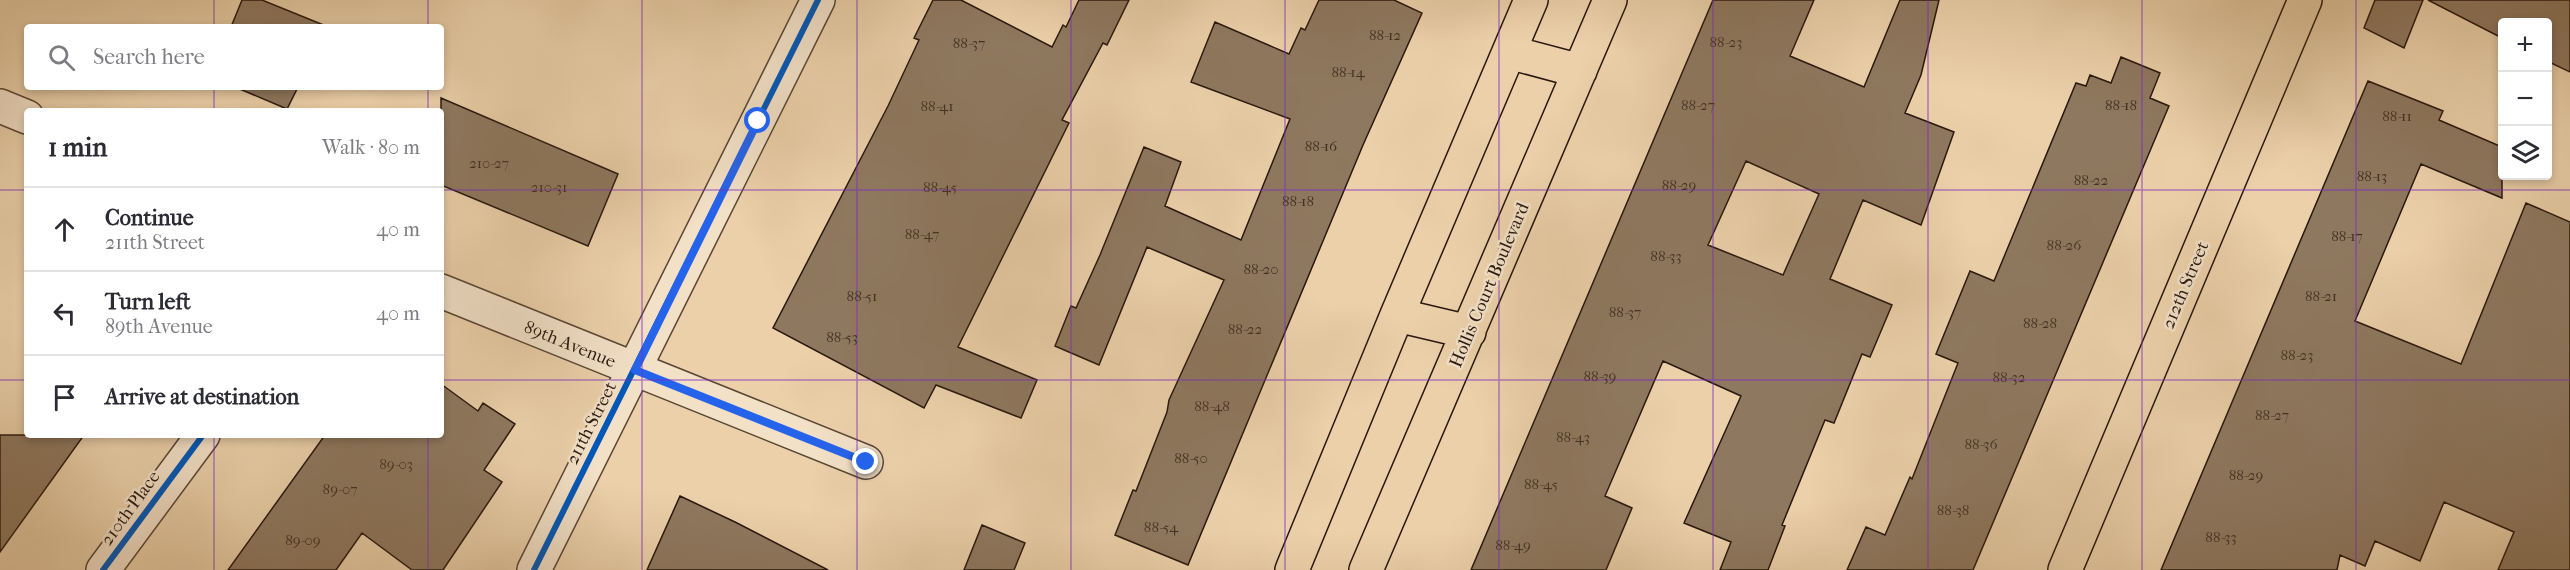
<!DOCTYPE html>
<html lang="en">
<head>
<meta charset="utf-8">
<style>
  :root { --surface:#fff; --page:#f2f2f3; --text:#2b2b33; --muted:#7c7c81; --line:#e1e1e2 }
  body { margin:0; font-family:"IM FELL French Canon",serif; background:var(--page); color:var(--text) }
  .controls { position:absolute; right:18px; top:18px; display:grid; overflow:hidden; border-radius:6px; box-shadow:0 3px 9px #0003 }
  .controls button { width:54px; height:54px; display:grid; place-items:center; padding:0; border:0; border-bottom:2px solid var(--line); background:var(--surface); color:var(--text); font:30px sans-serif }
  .stop { position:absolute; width:18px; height:18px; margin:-14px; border:4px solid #2563eb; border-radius:50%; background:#fff }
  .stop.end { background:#2563eb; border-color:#fff; box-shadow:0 2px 6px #0008 }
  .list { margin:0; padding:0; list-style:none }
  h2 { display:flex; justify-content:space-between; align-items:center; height:78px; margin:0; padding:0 24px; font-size:26px }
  h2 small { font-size:20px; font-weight:400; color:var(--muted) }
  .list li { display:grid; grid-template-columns:39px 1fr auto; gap:18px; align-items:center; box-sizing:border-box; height:84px; padding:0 24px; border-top:2px solid var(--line) }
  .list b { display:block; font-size:22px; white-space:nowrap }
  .list p { margin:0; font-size:20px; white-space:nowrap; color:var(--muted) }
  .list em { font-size:20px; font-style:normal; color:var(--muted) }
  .icon { flex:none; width:33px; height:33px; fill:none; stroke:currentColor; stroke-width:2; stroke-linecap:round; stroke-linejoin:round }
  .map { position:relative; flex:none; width:2570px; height:570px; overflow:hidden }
  .search { position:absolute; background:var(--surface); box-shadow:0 3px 9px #0003; left:24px; top:24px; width:420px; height:66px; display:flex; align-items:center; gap:15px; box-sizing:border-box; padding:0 21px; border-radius:6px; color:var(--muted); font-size:22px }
  .panel { position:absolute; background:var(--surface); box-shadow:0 3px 9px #0003; left:24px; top:108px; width:420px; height:330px; border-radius:6px }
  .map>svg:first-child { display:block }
</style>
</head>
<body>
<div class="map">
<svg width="2570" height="570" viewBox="0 0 2570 570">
  <rect width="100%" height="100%" fill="#ebd0a9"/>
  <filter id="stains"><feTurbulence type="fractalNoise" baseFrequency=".00333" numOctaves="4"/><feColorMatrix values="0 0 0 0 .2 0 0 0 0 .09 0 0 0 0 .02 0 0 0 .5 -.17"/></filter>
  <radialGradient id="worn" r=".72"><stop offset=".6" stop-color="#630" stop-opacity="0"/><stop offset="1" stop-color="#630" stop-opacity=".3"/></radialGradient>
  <!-- building -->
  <path fill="#8e785f" stroke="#29180f" stroke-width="1.5" fill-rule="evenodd" d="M242 0H262L326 26 231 27Z
    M933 0H961L1052 47 1063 25 1066 27 1079 0H1129L1107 45 1103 43 1062 120 1069 123 958 347 1037 380 1021 418 936 385 924 408 773 328 888 106 919 40 914 38Z
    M1319 0H1394L1422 13 1363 145 1188 565 1115 535 1133 490 1136 491 1167 412 1169 400 1224 280 1147 247 1099 365 1055 346 1071 306 1076 308 1100 255 1144 147 1181 162 1165 206 1241 240 1290 119 1191 82 1215 22 1289 54 1301 28 1305 30Z
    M1713 0H1814L1790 56 1864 87 1900 0H1939L1921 75 1905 113 1954 132 1921 225 1863 200 1830 279 1892 305 1870 357 1862 354 1834 423 1825 420 1782 525 1785 526 1768 570H1720L1731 542 1684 523 1741 396 1663 361 1605 496 1632 508 1606 570H1471ZM1746 161 1819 194 1783 275 1708 245Z
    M2375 0H2423L2404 48 2364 28Z
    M2428 0H2570V72L2547 61V22H2502V38Z
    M2121 57 2160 73 2150 98 2169 106 1973 570H1847L1866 527 1885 535 1910 477 1912 479 1958 363 1936 354 1970 271 1994 281 2076 83 2086 86 2090 75 2111 83Z
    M2368 81 2443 111 2439 120 2502 147V198L2421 164 2355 321 2461 364 2526 203 2570 222V570H2498L2514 532 2444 502 2420 561 2375 541 2365 566 2340 555 2337 570H2161Z
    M235 87H298L287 109Z
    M441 98 618 174 588 246 441 185Z
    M441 384 478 411 483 403 515 424 484 470 502 482 443 570H412L362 533 336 570H228L325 435H441Z
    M0 435H84L0 552Z
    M680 496 735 522 828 570H647Z
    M982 525 1025 543 1014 570H964Z"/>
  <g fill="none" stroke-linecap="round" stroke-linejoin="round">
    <!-- minor casing -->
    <g stroke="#5a4636" stroke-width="36">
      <path id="minor" d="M0 106 27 117
        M441 291 866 462
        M103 570 203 435
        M534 570 818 0"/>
    </g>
    <!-- major casing -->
    <g stroke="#29180f" stroke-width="36">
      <path id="major" d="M1509 52 1580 71
        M1397 315 1469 332
        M1292 570 1397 315 1531 0
        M1366 570 1610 0
        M2065 570 2305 0"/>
    </g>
    <!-- minor -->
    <use href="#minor" stroke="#f2e0c7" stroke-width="33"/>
    <!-- major -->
    <use href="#major" stroke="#ebd0a9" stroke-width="33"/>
    <!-- cycleway casing -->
    <g stroke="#f2e0c7" stroke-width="10">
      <path id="cycleway" d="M103 570 203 435
        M534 570 818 0"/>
    </g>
    <!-- cycleway -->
    <use href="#cycleway" stroke="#0057b8" stroke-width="6"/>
  </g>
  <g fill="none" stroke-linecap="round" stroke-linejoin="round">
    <!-- route -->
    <path stroke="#2563eb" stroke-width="8" d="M758 121 635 370 866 462"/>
  </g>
  <!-- grid -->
  <path fill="none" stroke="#7b2cbf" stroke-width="1.5" stroke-opacity="0.55" d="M214 0V27M428 0V27M642 0V570M857 0V570M1071 0V570M1285 0V570M1499 0V570M1713 0V570M1928 0V570M2142 0V570M2356 0V570M214 87V111M428 87V111M0 190H27M441 190H2570M0 380H27M441 380H2570M214 435V570M428 435V570"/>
  <g text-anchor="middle" stroke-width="5" stroke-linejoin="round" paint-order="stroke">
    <!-- number labels -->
    <g font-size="15" fill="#423023">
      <text x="1385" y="40">88-12</text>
      <text x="1726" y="47">88-23</text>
      <text x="969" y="48">88-37</text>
      <text x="1348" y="77">88-14</text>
      <text x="1698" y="110">88-27</text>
      <text x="2121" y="110">88-18</text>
      <text x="937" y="111">88-41</text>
      <text x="2397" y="121">88-11</text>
      <text x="1321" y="151">88-16</text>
      <text x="489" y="168">210-27</text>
      <text x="2372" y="181">88-13</text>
      <text x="2091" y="185">88-22</text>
      <text x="1679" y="190">88-29</text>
      <text x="549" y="192">210-31</text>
      <text x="940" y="192">88-45</text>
      <text x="1298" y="206">88-18</text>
      <text x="922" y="239">88-47</text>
      <text x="2347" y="241">88-17</text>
      <text x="2064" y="250">88-26</text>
      <text x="1666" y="261">88-33</text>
      <text x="1261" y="274">88-20</text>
      <text x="862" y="301">88-51</text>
      <text x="2321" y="301">88-21</text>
      <text x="1625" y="317">88-37</text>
      <text x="2040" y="328">88-28</text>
      <text x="1245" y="334">88-22</text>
      <text x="842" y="342">88-53</text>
      <text x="2297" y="360">88-23</text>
      <text x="1600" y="381">88-39</text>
      <text x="2009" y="382">88-32</text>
      <text x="1212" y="411">88-48</text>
      <text x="2272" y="420">88-27</text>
      <text x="1573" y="442">88-43</text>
      <text x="1981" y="449">88-36</text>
      <text x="1191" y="463">88-50</text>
      <text x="396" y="469">89-03</text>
      <text x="2246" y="480">88-29</text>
      <text x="1541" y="489">88-45</text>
      <text x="340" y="494">89-07</text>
      <text x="1953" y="515">88-38</text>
      <text x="1161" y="532">88-54</text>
      <text x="2221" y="542">88-33</text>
      <text x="303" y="545">89-09</text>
      <text x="1513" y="550">88-49</text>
    </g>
    <!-- street labels -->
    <g font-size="18" fill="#29180f" stroke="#f2e0c7">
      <text transform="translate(1489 285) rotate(-67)" y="6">Hollis Court Boulevard</text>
      <text transform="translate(2185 285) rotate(-67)" y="6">212th Street</text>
      <text transform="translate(570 344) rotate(22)" y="6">89th Avenue</text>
      <text transform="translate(591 423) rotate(-63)" y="6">211th Street</text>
      <text transform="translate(130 508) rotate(-54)" y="6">210th Place</text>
    </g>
  </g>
  <rect width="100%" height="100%" filter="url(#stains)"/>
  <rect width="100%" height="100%" fill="url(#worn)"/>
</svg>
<div class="controls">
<button>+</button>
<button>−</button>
<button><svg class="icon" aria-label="layers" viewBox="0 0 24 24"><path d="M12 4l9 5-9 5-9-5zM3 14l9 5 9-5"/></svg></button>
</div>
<div class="stop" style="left:758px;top:121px"></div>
<div class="stop end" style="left:866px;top:462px"></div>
<div class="search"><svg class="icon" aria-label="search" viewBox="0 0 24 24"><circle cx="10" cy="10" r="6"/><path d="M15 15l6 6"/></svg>Search here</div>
<section class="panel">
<h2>1 min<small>Walk · 80 m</small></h2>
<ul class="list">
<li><svg class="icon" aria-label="ahead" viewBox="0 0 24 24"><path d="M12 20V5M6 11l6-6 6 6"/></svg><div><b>Continue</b><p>211th Street</p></div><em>40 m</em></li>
<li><svg class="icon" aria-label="left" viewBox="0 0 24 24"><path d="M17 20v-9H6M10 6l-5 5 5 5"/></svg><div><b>Turn left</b><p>89th Avenue</p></div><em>40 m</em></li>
<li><svg class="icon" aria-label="arrive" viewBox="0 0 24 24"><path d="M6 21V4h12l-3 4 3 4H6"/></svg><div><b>Arrive at destination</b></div></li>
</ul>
</section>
</div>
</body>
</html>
